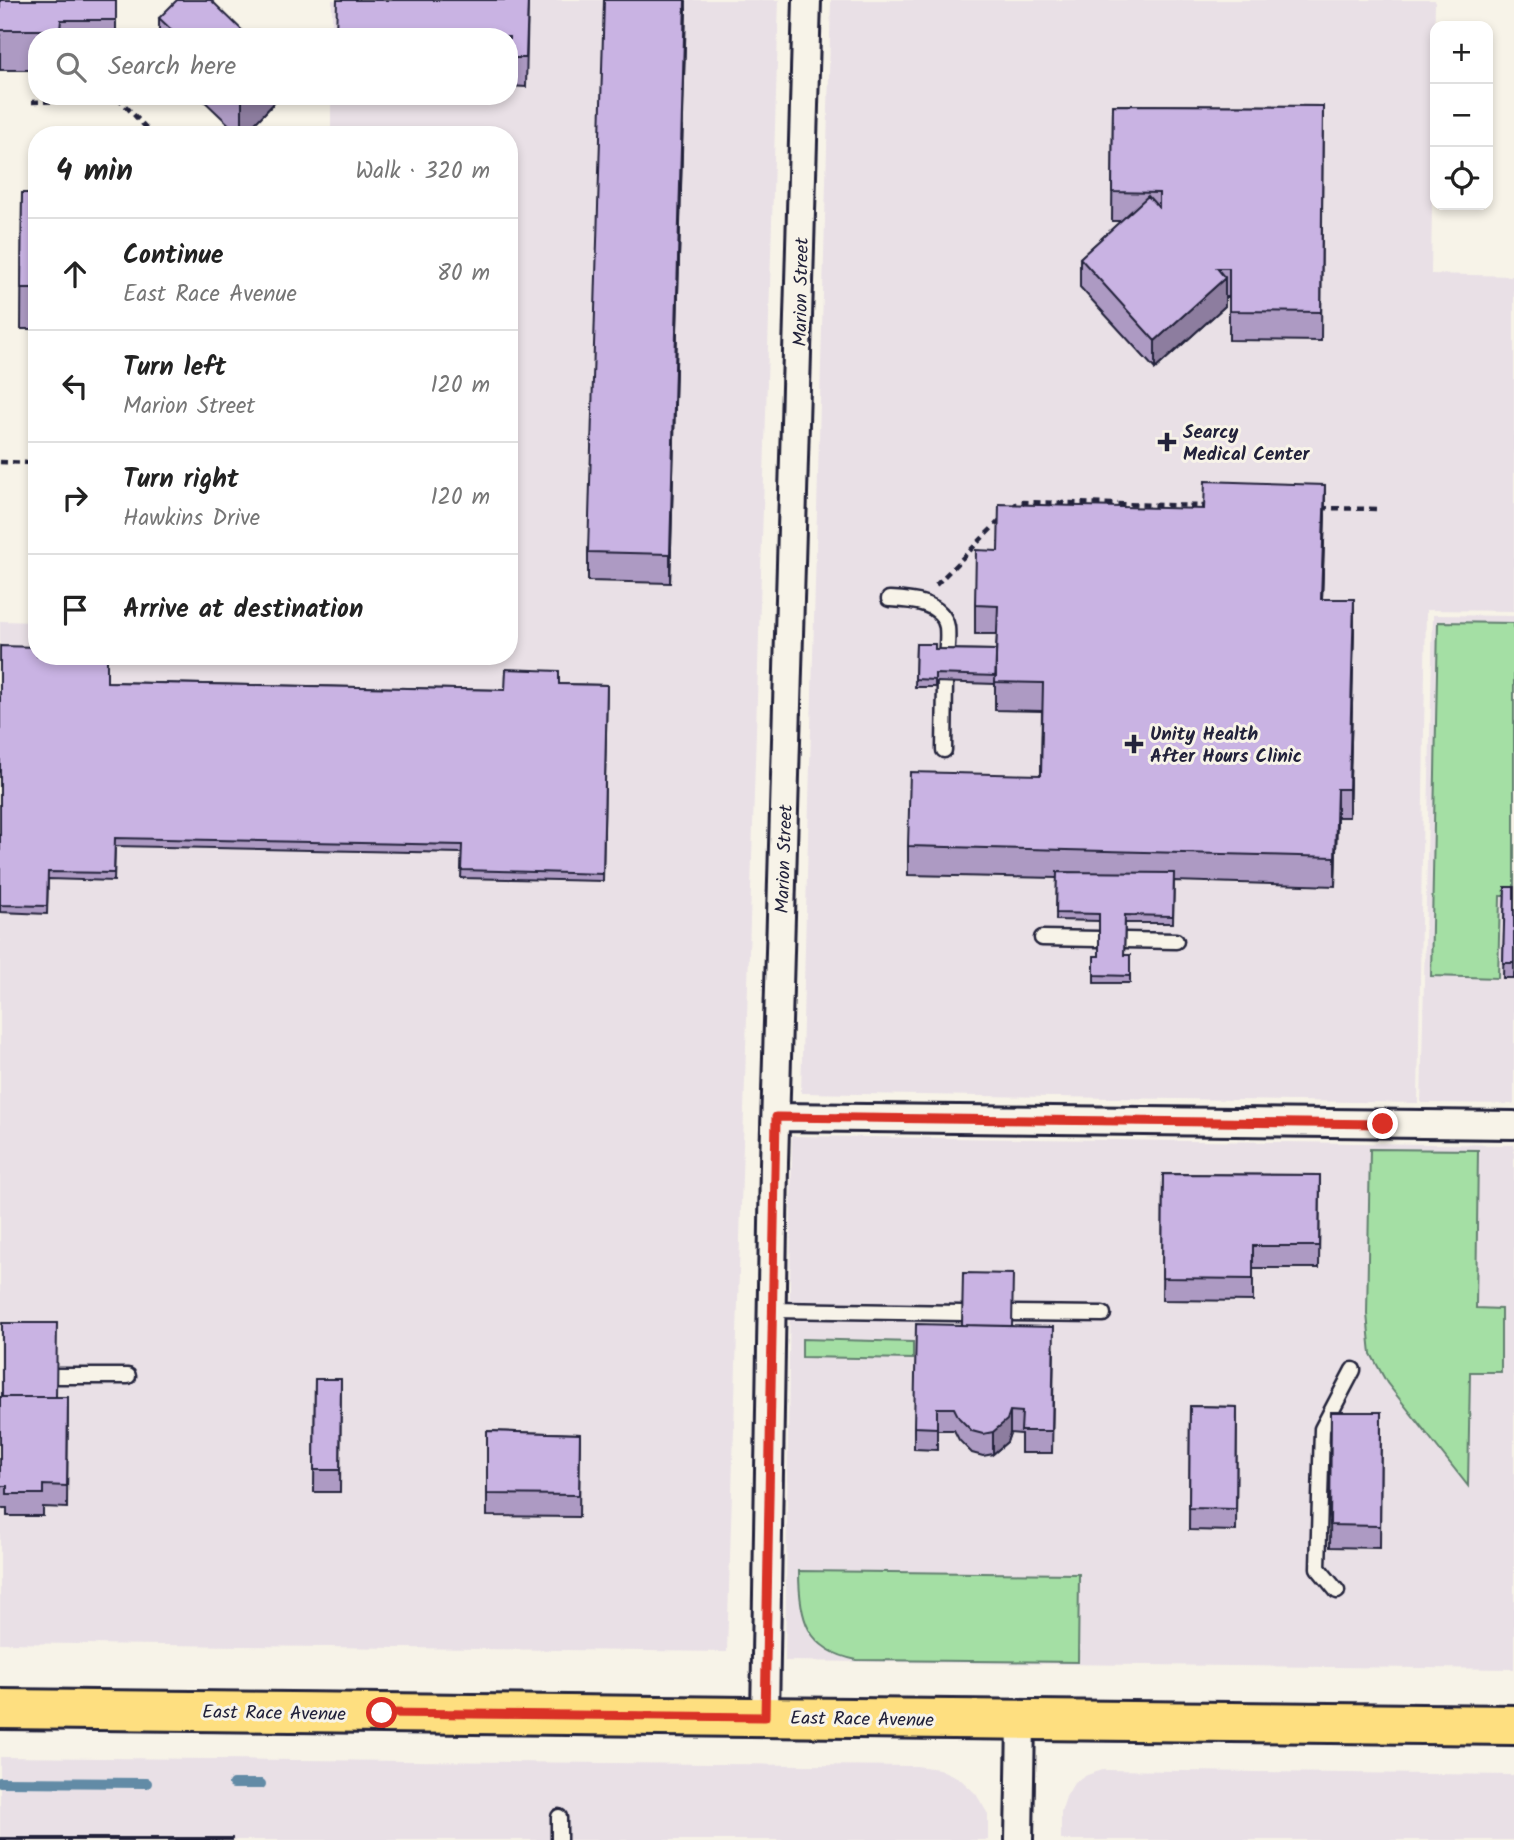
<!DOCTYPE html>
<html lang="en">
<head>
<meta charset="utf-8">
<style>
  :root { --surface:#fff; --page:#f2f2f2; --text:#222; --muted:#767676; --line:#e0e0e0 }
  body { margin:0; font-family:Kalam,sans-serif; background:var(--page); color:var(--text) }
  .controls { position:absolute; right:21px; top:21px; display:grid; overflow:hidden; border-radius:14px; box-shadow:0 4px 10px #0003 }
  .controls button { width:63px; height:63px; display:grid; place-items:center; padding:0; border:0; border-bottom:2px solid var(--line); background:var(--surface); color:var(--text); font:35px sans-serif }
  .stop { position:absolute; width:21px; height:21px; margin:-16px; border:5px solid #d93025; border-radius:50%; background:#fff }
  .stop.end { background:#d93025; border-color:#fff; box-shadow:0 2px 7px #0008 }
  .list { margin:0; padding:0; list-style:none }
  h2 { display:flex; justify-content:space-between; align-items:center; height:91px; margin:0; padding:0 28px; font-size:30px }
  h2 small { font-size:23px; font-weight:400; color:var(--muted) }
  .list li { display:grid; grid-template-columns:46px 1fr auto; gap:21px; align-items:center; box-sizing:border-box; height:112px; padding:0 28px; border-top:2px solid var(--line) }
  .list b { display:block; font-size:26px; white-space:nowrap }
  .list p { margin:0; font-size:23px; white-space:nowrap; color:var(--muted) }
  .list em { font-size:23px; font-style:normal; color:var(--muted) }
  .icon { flex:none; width:38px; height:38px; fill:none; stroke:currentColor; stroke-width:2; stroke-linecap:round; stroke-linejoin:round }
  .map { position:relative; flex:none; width:1514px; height:1840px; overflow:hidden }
  .search { position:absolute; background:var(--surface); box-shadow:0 4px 10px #0003; left:28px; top:28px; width:490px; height:77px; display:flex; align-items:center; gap:18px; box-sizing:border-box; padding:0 24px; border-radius:28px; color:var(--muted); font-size:26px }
  .panel { position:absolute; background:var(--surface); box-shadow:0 4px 10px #0003; left:28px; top:126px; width:490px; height:539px; border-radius:28px }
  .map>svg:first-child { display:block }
</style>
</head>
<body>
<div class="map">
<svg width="1514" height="1840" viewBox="0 0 1514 1840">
  <rect width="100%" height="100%" fill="#f7f3e8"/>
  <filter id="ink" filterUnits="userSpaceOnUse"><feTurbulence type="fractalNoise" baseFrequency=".0143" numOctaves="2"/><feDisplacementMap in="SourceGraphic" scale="14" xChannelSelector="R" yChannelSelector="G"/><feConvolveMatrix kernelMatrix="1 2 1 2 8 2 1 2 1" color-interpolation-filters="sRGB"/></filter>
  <g filter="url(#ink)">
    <!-- built -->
    <path fill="#e9e0e6" d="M332 0H779L727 1652 0 1643V621L37 622V656H509V135H331V96H509V37H332Z
      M831 0H1435L1431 274 1514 276V611L1426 610 1418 1103 801 1093Z
      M1433 615 1514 616V1104L1421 1103Z
      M792 1136 1514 1145V1669L785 1661Z
      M0 1757 916 1766 939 1769 959 1778 976 1794 988 1814V1840H0Z
      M1103 1770 1514 1775V1840H1061V1812L1066 1797 1074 1783 1087 1775Z"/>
    <!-- grass -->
    <path fill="#a4dfa4" stroke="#638070" stroke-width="2" d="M1438 622 1514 623V896H1500L1498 978 1431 976Z
      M1370 1149 1478 1150 1476 1308 1501 1309V1372H1470L1468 1486 1387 1383 1371 1354 1367 1314Z
      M802 1339 913 1342V1359L802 1357Z
      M799 1571 1079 1574 1078 1662 857 1660C806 1650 799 1618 799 1571Z"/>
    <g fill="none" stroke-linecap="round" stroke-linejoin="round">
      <!-- stream -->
      <path stroke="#628ba6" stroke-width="10" d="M0 1782 147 1783
        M233 1784H261"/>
      <!-- lane casing -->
      <g stroke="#22223b" stroke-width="19">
        <path id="lane" d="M889 599C909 600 942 601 947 627 948 636 947 647 946 656
          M944 750 945 682
          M1042 938 1099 939
          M1125 940 1176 941
          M772 1310 962 1313
          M1012 1313 1103 1314
          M56 1376H128
          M1337 1591 1318 1568 1322 1429 1353 1370
          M559 1840V1817"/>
      </g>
      <!-- street casing -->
      <g stroke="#22223b" stroke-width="32">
        <path id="street" d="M776 1117 1514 1125
          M765 1717 774 1163 807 0
          M1019 1840 1021 1720"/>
      </g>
      <!-- primary casing -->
      <g stroke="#22223b" stroke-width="44">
        <path id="primary" d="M0 1709 1514 1725"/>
      </g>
      <!-- path -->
      <path stroke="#22223b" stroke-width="4.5" stroke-dasharray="7 5" stroke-linecap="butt" d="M32 102 120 100 153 135
        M0 462 37 463
        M1012 508 1018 502 1207 506
        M1321 508 1376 509
        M936 585 1001 519"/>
      <!-- lane -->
      <use href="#lane" stroke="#f7f3e8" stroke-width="14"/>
      <!-- street -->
      <use href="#street" stroke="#f7f3e8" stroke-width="26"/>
      <!-- primary -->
      <use href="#primary" stroke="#fedf80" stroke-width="38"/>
    </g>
    <!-- wall -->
    <path fill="#ad9ac3" stroke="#22223b" stroke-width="2" d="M0 0H116V37H37V70H0Z
      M528 0 526 87 509 86V37Z
      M686 0 670 583 588 581V552Z
      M159 18 249 37H159Z
      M199 96H275V102L244 135H240Z
      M1113 105 1323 106 1321 341 1229 340V297H1225V306L1155 369 1080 287V258L1121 221H1112Z
      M22 193H37V329H21Z
      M509 478H512L510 577H509Z
      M1325 513 1322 599 1354 628 1349 817H1337L1335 886 1174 881 1173 923H1125L1124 955H1130V983H1094V956H1099V921L1056 920 1057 878 908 875V846L1041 775 1042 711 995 710V684L935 682V687H915L916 644 935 649 996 650 997 634H975V605L998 551Z
      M0 646 107 682 505 690 559 684 607 685 603 881 461 878 462 853 115 846 114 881 48 879 47 914 0 912Z
      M1505 887H1514V978H1503Z
      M1163 1174 1320 1175 1319 1268H1253V1301L1162 1300Z
      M1012 1326 1054 1349 1052 1453H1021V1434L1010 1433 1007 1442 993 1454 983 1456 972 1453 959 1440 954 1430H937V1450L914 1449V1427Z
      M315 1379H341L340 1492H314Z
      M0 1397H68L67 1508 43 1507V1516H7V1508H0Z
      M1190 1406 1237 1407 1236 1531 1189 1530Z
      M1331 1412H1381L1380 1548 1330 1547Z
      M487 1431 580 1434 579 1517 487 1516Z"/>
    <!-- shaded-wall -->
    <path fill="#8d7d9f" stroke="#22223b" stroke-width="2" d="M685 0 686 10 670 583V554Z
      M242 96H275V102L244 135H242Z
      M1225 278V306L1155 369V341Z
      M1325 485V513L1321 627V599Z
      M1354 599V628L1349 817V789Z
      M1337 789V817L1335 886V857Z
      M1010 1411V1433L1007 1442 993 1454V1432Z"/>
    <!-- building -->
    <path fill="#c9b3e3" stroke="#22223b" stroke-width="2" d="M0 0H116V20H61L60 30H0Z
      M177 0H211L249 37H179L159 18Z
      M337 0H528L526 58H509V37H336Z
      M604 0H685L670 554 588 552Z
      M1113 105 1323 106 1321 312 1229 311V268H1217L1225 278 1155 341 1080 258 1148 196 1159 208V193L1112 192Z
      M22 193H37V289H21Z
      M509 478H512L510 555H509Z
      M1205 481 1325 485 1321 599H1354L1349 789H1337L1335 857 908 846 910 772 1041 775 1043 683 995 682 998 606 975 605 976 550 998 551 999 504 1204 509Z
      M916 644H935V649L996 650V676L935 674V680L915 679Z
      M0 646 37 647V656H107V682L505 690 506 669 559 671V684L607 685 603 874 461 870 462 845 115 838 114 873 48 872 47 906 0 905Z
      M1057 872 1174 873 1173 916 1125 915 1124 955H1130V976L1094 975V956H1099V914L1056 913Z
      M1505 887H1514V963H1503Z
      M1163 1174 1320 1175 1319 1246H1253V1279L1162 1278Z
      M963 1273 1013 1274 1012 1326 962 1325Z
      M2 1323H57L56 1397H2Z
      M916 1324 1054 1327 1052 1431H1021L1022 1412 1010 1411 1007 1420 993 1432 983 1434 972 1431 959 1418 954 1408H937V1428L914 1427Z
      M315 1379H341L340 1470H314Z
      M0 1397H68L67 1486 43 1485V1494H7V1486H0Z
      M1190 1406 1237 1407 1236 1509 1189 1508Z
      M1331 1412H1381L1380 1526 1330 1525Z
      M487 1431 580 1434 579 1495 487 1494Z
      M0 1838H232V1840H0Z"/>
  </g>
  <g fill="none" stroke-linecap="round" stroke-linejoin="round" filter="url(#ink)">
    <!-- route -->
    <path stroke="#d93025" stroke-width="9" d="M382 1713 765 1717 776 1117 1383 1124"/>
  </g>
  <!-- markers -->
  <g fill="#22223b" stroke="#f7f3e8" stroke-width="2.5">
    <path d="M1163.5 431.5h7v7h7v7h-7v7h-7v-7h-7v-7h7z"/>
    <path d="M1130.5 733.5h7v7h7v7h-7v7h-7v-7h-7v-7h7z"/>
  </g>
  <g text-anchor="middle" stroke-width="6" stroke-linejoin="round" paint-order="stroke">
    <!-- street labels -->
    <g font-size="19" fill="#22223b" stroke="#f7f3e8">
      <text transform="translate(800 292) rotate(-89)" y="7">Marion Street</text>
      <text transform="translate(783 859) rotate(-88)" y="7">Marion Street</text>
      <text transform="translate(274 1712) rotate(1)" y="7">East Race Avenue</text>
      <text transform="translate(862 1718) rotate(1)" y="7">East Race Avenue</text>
    </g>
    <!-- poi labels -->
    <g font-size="19" font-weight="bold" fill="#22223b" stroke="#f7f3e8" text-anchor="start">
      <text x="1183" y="438">Searcy<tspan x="1183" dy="22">Medical Center</tspan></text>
      <text x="1150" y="740">Unity Health<tspan x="1150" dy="22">After Hours Clinic</tspan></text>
    </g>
  </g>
</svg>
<div class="controls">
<button>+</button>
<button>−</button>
<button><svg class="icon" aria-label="locate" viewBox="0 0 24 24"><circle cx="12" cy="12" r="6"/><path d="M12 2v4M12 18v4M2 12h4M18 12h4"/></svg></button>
</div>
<div class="stop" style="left:382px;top:1713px"></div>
<div class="stop end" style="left:1383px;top:1124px"></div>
<div class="search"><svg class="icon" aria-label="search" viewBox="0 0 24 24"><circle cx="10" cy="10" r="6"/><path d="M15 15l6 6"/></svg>Search here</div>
<section class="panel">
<h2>4 min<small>Walk · 320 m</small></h2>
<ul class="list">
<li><svg class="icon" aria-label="ahead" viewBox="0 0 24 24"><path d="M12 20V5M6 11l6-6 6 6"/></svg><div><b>Continue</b><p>East Race Avenue</p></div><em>80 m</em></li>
<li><svg class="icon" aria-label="left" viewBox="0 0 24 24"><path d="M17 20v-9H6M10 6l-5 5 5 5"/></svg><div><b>Turn left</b><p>Marion Street</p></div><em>120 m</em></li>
<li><svg class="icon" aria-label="right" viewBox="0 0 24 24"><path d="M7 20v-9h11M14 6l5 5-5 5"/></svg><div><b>Turn right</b><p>Hawkins Drive</p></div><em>120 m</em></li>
<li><svg class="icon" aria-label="arrive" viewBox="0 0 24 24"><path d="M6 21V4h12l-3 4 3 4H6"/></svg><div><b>Arrive at destination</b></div></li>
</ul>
</section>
</div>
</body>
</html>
